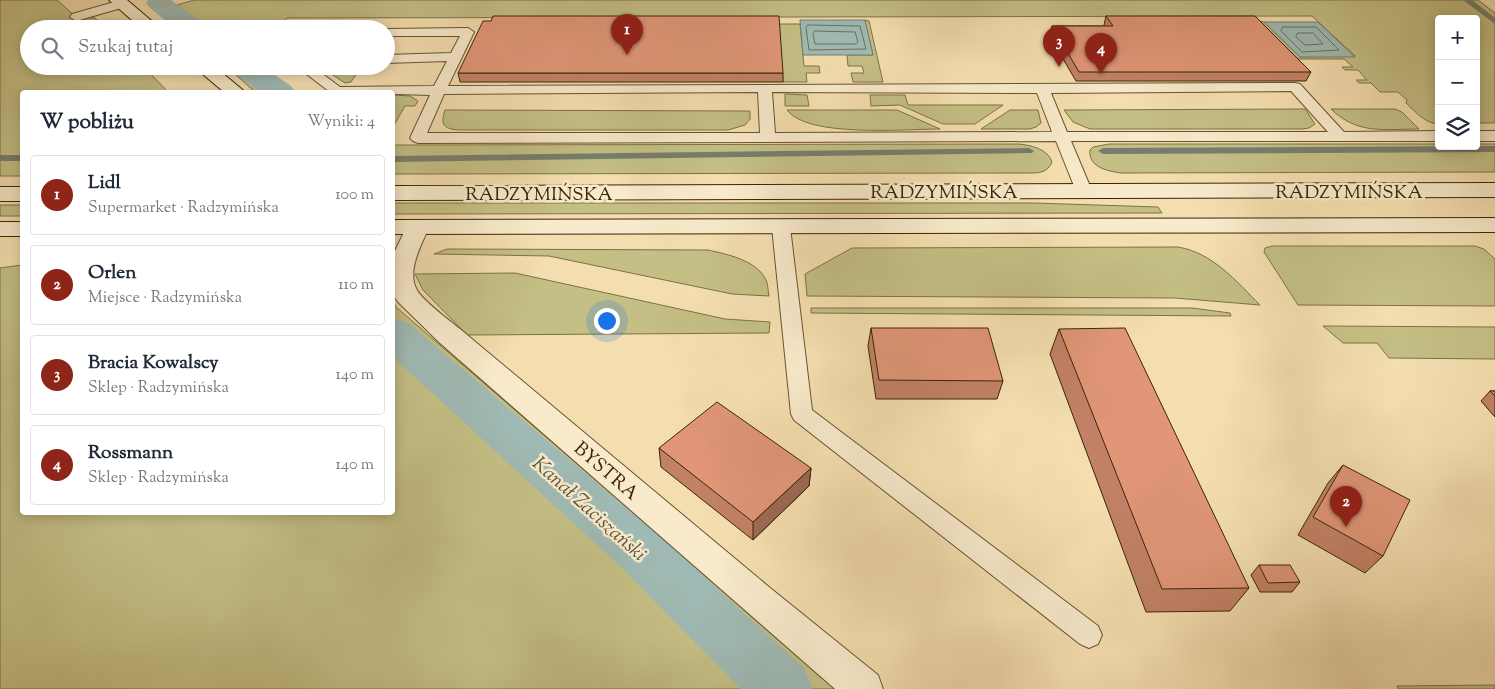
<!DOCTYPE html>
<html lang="pl">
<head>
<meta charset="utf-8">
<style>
  :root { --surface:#fff; --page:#f2f2f3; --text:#1f2937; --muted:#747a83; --line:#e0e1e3; --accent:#8f2418 }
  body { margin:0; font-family:"Sorts Mill Goudy",serif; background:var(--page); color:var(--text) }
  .controls { position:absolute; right:15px; top:15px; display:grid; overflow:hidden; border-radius:5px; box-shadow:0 2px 12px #0003 }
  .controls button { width:45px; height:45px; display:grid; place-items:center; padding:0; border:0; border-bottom:1px solid var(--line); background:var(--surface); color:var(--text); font:25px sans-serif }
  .you { position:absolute; left:606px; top:320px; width:18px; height:18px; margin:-12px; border:4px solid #fff; border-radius:50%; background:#1a73e8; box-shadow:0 0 0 8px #1a73e833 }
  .badge { display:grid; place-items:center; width:32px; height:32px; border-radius:50%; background:var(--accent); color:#fff; font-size:16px; font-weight:700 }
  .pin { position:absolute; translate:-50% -41px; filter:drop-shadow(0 1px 2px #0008) }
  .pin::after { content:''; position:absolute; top:26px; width:18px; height:15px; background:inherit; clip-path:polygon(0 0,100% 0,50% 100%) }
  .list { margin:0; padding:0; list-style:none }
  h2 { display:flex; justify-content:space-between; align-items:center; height:65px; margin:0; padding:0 20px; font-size:21px }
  h2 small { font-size:16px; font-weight:400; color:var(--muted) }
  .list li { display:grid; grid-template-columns:32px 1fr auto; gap:15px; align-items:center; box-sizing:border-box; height:80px; margin:0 10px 10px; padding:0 10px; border:1px solid var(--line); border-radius:5px }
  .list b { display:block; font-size:19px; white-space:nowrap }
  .list p { margin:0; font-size:16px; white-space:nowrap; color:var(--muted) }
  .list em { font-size:16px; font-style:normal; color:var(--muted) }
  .icon { flex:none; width:28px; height:28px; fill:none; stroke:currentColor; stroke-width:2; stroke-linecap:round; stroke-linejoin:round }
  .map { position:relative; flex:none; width:1495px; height:689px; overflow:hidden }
  .search { position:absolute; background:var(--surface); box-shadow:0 2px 12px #0003; left:20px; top:20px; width:375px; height:55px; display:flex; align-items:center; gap:12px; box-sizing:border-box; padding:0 18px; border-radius:28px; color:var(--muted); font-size:19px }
  .panel { position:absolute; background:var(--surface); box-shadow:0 2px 12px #0003; left:20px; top:90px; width:375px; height:425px; border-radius:5px }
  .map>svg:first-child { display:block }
</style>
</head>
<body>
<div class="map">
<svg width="1495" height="689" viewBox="0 0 1495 689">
  <rect width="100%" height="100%" fill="#f4deaf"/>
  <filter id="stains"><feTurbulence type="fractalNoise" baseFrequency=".004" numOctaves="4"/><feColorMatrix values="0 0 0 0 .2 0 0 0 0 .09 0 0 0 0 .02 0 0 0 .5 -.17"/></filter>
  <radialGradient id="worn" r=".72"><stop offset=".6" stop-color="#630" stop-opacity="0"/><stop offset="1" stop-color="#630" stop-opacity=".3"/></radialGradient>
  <!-- green -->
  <path fill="#c4bf85" stroke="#7e7245" d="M0 0H57L76 17 95 18 106 29H29V66H143L168 92H22V176H0Z
    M194 0H1478L1495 13V123H1476V19H1439V124C1424 123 1416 112 1406 103L1407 100 1398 92H1380L1371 83H1359L1356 80H1367L1358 70H1345L1342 67H1353L1344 59H1297L1259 21 1264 22 1300 57 1355 56 1312 16 287 18 281 25 250 26 231 29H184L160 10Z
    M865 20 869 21 883 82H853L851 73H864L862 66H848L847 55H873Z
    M779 24H800L804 66H819L820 73H806L807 82H783Z
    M226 66H253L288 92H255Z
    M328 66H341L337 73H357L351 82 345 83 327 71Z
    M785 94 807 95 809 106H785Z
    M393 95 410 96 418 101 415 106H405L393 127Z
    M870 95H905L908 105H1003L975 124H943L900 105 871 106Z
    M1305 109 1315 124 1309 128 1302 129H1090L1073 122 1064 110Z
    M1331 109H1395L1402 112 1419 129C1384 129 1358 135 1331 109Z
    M445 110 750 111V119L745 125 728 130H459C444 129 440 125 445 110Z
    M787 110H897L940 129C906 129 807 138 787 110Z
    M1010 110H1038L1041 123 1036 127 1030 129H981Z
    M1018 144C1031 145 1048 149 1052 162 1048 172 1040 173 1031 173L392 174 393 145H399Z
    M1109 144H1439V146H1476V144H1495V172L1121 173C1107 171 1088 167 1090 150L1093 147Z
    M393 203H1034L1158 207 1162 213 393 214Z
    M0 205H22V216H0Z
    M1272 246H1475L1484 249 1495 259V306L1298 305 1264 252 1265 248Z
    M1178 247C1213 253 1236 281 1260 305L1175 298 807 296 805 274 852 248Z
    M447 249 708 250C726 254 757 260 766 280 768 284 768 291 769 296L732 294 549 256 434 254Z
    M22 265V512H392L393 300 396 307 837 689H0V268Z
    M515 273 725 319 770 322 769 333 467 335 423 290 415 274Z
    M811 308H1192L1230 313 1231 316 811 313Z
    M1323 326 1495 327V359L1389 358 1377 343H1343Z
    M1495 685V689H1398L1397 686Z"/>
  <!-- water -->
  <path fill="#9fbab4" stroke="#767e6e" d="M800 20H865L873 55H803Z
    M1264 22H1318L1355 57H1300Z"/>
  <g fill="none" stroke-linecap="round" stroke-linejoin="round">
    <!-- shore -->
    <path stroke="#6c705c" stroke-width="1" d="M808 25 860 26 866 49 809 50 806 28Z
      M1283 27H1316L1339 50 1302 52 1281 31Z
      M815 31 855 32 858 42 856 44H815L813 34Z
      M1298 33H1313L1323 44 1305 45 1296 37Z"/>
    <!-- stream -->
    <path fill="#767e6e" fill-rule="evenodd" d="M1463 0H1472L1495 18V24Z
      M1495 146V152L1103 154 1098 151 1103 148Z
      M1029 148 1034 151 1032 153 392 162V156Z
      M0 155H22V161H0Z"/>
    <!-- canal -->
    <path fill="#9fbab4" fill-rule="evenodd" d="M148 0H171L202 23 206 29H176L150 8 146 3Z
      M229 66H262L291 86 295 92H261L233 72Z
      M392 318 407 322 661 537 804 668 813 689H741L623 569 392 356Z"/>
    <!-- lane casing -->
    <g stroke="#685330" stroke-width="2">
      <path id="lane" d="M121 0 125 1 127 4 125 7 76 21 70 17 72 14Z
        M468 28 474 32 448 86 1295 83 1300 84 1344 132 1439 131V141H1071L1092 191 1090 194H1078L1076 191 1056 141 418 143 413 141 410 138 430 95 330 92 296 66H312L340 87 434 86 447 61 386 63V55L451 53 460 36H386V29H384ZM1291 91 1328 132H1067L1051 93ZM758 92 760 133H427L444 94ZM772 92 1037 93 1052 132 775 133Z
        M1476 131H1495V141H1476Z
        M781 222 787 223 790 227 812 410 1098 626 1102 635 1098 644 1089 648 1080 644 794 420 791 414 772 227 775 223Z"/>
    </g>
    <!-- street casing -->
    <g stroke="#685330" stroke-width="2">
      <path id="street" d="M417 220 425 222 429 227C422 244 406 271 417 290 423 301 449 320 460 329L769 587 878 675 883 689H835L440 343 398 302 392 293V257L409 222Z"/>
    </g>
    <!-- secondary casing -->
    <g stroke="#392505" stroke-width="2">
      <path id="secondary" d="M109 0H127L161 29H142Z
        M193 66H214L245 92H224Z
        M1495 183V197L392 200V186Z
        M0 187H22V201H0Z
        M1495 218V232L392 234V220Z
        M0 222H22V236H0Z"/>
    </g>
    <!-- lane -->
    <use href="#lane" fill="#f8eacb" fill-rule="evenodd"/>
    <!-- street -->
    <use href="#street" fill="#f8eacb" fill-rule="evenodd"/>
    <!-- secondary -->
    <use href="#secondary" fill="#f8eacb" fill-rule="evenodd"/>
  </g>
  <!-- wall -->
  <path fill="#c18166" stroke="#392505" d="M1106 16 1311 72 1306 81H1076L1049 35 1052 26H1105L1104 25Z
    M458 73H783V82H460Z
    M871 328 1003 381 997 399H876L868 346Z
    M1059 329 1249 588 1230 611 1146 612 1050 354Z
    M1490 391H1495V417L1481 401Z
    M659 448 811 468 809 486 753 540 661 467Z
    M1343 465 1383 556 1365 573 1298 535 1328 483Z
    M1259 565 1300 582 1292 592H1260L1251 575Z"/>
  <!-- shaded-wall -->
  <path fill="#9d6953" stroke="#392505" d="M811 468 809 486 753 540V522Z"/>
  <!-- building -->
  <path fill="#e09677" stroke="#392505" d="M493 16H779L783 73H458L483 21H491Z
    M1106 16H1255L1311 72H1079L1052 26H1113Z
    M871 328H988L1003 381 879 380Z
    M1125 328 1249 588 1162 589 1059 329Z
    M1490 391H1495V396Z
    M717 402 811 468 753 522 659 448Z
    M1343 465 1410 500 1383 556 1313 517Z
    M1259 565H1290L1300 582 1268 583Z"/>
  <g text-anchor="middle" stroke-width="5" stroke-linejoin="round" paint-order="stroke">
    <!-- street labels -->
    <g font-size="19" fill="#392505" stroke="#f8eacb">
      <text x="944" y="198">RADZYMIŃSKA</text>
      <text x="1349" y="198">RADZYMIŃSKA</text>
      <text x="539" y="200">RADZYMIŃSKA</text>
      <text transform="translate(607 470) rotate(41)" y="7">BYSTRA</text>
    </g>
    <!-- water labels -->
    <g font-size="20" font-style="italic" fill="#58523a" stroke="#f8eacb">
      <text transform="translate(590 508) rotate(42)" y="7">Kanał Zaciszański</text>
    </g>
  </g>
  <rect width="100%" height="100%" filter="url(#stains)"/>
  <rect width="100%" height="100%" fill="url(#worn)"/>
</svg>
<div class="controls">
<button>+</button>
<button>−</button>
<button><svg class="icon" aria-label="layers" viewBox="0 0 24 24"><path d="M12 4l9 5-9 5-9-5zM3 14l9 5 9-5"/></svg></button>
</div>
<div class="you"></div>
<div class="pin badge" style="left:627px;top:55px">1</div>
<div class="pin badge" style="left:1346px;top:527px">2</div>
<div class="pin badge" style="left:1059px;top:67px">3</div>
<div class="pin badge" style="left:1101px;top:74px">4</div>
<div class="search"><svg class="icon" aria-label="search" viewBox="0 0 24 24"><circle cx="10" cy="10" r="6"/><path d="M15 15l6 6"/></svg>Szukaj tutaj</div>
<section class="panel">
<h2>W pobliżu<small>Wyniki: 4</small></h2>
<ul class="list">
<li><span class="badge">1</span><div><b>Lidl</b><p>Supermarket · Radzymińska</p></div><em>100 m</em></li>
<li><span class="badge">2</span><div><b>Orlen</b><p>Miejsce · Radzymińska</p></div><em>110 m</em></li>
<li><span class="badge">3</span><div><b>Bracia Kowalscy</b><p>Sklep · Radzymińska</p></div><em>140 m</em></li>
<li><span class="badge">4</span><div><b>Rossmann</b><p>Sklep · Radzymińska</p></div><em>140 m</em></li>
</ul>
</section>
</div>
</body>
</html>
